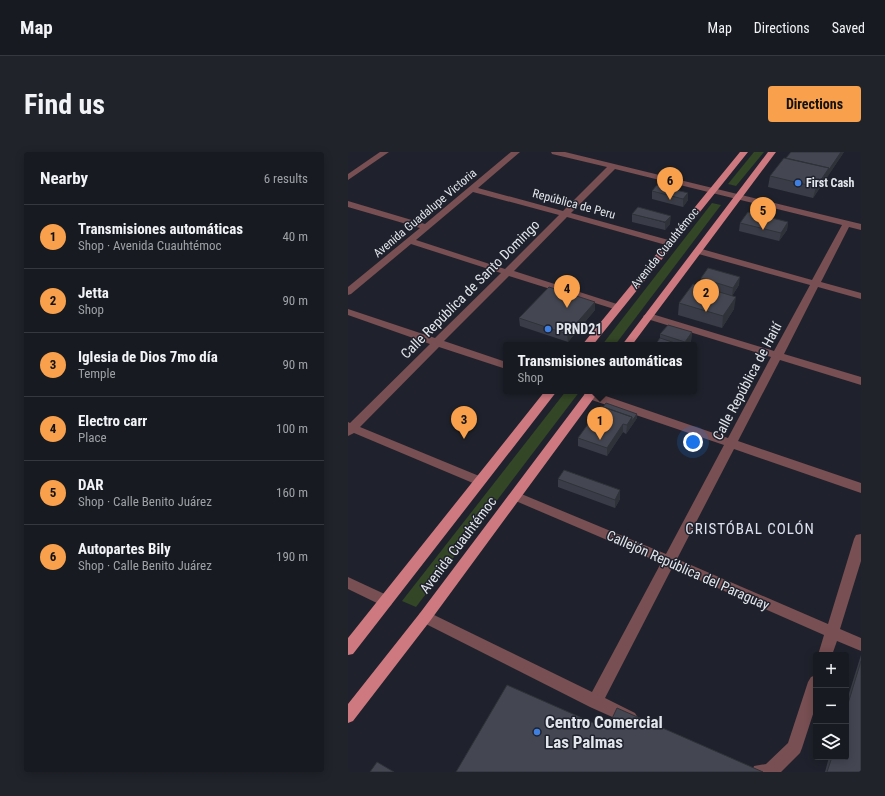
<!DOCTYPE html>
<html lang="en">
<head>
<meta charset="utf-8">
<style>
  :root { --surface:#171a21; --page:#20232a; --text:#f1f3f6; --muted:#9ea1a5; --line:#36383f; --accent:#f8a04b }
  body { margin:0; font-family:"Roboto Condensed",sans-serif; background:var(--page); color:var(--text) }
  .controls { position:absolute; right:12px; bottom:12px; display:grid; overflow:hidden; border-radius:4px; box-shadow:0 2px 10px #0003 }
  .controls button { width:36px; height:36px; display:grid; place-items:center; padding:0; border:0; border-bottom:1px solid var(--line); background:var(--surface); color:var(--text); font:20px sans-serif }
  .you { position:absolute; left:345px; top:290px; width:14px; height:14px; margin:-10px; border:3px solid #fff; border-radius:50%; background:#1a73e8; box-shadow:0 0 0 6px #1a73e833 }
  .badge { display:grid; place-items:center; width:26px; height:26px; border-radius:50%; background:var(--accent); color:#111; font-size:13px; font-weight:700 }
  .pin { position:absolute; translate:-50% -33px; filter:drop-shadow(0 1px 2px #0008) }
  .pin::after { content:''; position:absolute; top:21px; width:14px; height:12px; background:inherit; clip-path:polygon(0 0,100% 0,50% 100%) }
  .popup { position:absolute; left:155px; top:190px; width:194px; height:52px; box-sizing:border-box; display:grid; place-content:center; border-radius:4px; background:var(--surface); filter:drop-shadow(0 1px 3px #0005); font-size:13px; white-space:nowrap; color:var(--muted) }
  .popup b { font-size:15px; color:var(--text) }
  .popup::after { content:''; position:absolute; left:50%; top:100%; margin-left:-8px; border:8px solid transparent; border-top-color:var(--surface) }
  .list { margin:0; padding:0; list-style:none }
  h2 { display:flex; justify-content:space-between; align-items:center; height:52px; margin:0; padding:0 16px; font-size:17px }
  h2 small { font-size:13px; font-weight:400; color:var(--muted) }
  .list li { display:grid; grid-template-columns:26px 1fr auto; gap:12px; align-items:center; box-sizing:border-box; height:64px; padding:0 16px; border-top:1px solid var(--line) }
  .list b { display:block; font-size:15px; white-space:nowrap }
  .list p { margin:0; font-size:13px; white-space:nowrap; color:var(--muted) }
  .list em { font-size:13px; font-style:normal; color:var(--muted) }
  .icon { flex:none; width:22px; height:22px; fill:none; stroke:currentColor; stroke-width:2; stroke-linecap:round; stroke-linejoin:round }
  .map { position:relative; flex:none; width:513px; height:620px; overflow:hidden; border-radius:4px }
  header { display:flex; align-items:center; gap:24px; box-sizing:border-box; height:56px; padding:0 20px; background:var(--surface); border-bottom:1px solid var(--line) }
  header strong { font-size:19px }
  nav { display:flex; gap:22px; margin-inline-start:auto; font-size:14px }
  .intro { display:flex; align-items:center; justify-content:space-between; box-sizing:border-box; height:96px; padding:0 24px }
  h1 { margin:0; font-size:28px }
  .button { padding:10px 18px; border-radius:4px; background:var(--accent); color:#111; font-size:14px; font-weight:700 }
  main { display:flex; gap:24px; padding:0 24px }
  aside { flex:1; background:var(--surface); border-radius:4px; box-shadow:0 2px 10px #0003 }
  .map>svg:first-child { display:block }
</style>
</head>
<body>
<header>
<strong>Map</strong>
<nav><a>Map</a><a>Directions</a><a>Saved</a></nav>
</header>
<div class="intro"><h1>Find us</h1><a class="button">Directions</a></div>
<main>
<aside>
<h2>Nearby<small>6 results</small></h2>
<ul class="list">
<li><span class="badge">1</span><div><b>Transmisiones automáticas</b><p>Shop · Avenida Cuauhtémoc</p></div><em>40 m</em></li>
<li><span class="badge">2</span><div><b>Jetta</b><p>Shop</p></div><em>90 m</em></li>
<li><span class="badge">3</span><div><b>Iglesia de Dios 7mo día</b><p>Temple</p></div><em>90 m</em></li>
<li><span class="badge">4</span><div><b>Electro carr</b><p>Place</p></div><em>100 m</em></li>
<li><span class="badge">5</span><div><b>DAR</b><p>Shop · Calle Benito Juárez</p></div><em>160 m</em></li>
<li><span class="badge">6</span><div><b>Autopartes Bily</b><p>Shop · Calle Benito Juárez</p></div><em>190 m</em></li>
</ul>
</aside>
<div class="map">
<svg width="513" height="620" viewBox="0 0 513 620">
  <rect width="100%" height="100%" fill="#1f222c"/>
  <!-- green -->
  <path fill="#334625" d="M406 0H416L388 34 380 32Z
    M364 51 373 53 267 193H254Z
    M218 239H232L68 455 54 449Z"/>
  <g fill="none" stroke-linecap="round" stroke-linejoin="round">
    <!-- minor -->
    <path fill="#784f52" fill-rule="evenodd" d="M32 0H41L0 28V22Z
      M163 0H172L130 36 215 59 259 15 204 2 203 0H217L513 72V78L501 75 473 130 513 141V147L470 135 436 202 513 225V233L432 208 390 289 513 331V341L386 297 329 407 480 472 506 387 508 383 513 382V409L492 477 513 486V499L489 489 484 503H470L476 483 324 416 257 546 287 561 290 566 287 571 282 573 242 555 72 469 70 465 72 461 77 459 82 461 244 540 313 411 163 347 161 344 163 341 167 339 171 341 318 402 376 293 238 246 236 243 238 240H246L380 286 423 205 296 166 295 164 300 161 304 162 426 199 462 133 347 101 345 99 350 96 464 128 494 73 267 17 223 61 324 89 326 91 324 93H318L219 65 166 119 272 153 274 155 272 157H266L161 124 96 189 158 210V217L91 195 12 275 136 326 138 329 136 332 132 334 6 281 0 284V270L2 271 82 192 0 163V157L87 186 153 121 63 92 3 142 0 143V135L72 76 0 55V49L77 72ZM125 40 211 63 157 117 68 88Z
      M0 425 43 445 45 449 43 453 38 455 33 453 0 437Z
      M468 523V553L454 596 452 601 433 620H404L406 614 418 612 440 591 460 530 463 525Z"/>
    <!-- major -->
    <path fill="#ce7980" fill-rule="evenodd" d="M392 0H400L245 193H234Z
      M420 0H428L284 193H274Z
      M197 239H209L5 502 0 503V486Z
      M239 239H251L82 469 5 569 0 571V552L72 461Z"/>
  </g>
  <!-- wall -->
  <path fill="#3a3d47" d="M496 0 465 46 420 35 422 24Z
    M309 33 340 48 335 55 304 47V39Z
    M284 62 322 72 317 78 284 70Z
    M440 70 439 78 431 89 391 79 392 71Z
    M353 126 391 133 384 144 386 157 374 176 330 163 331 151 352 134Z
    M247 150V158L220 190 172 174 171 166Z
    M344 180 343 189 340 193H307L312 186V182Z
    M255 255 289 262V266L278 282 275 280 259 304 230 294V286Z
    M210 327 272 347 267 356 210 335Z
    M513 503V620H477L481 605H498V551Z"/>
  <!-- shaded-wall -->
  <path fill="#303239" d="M493 0H496L465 46 468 35 481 16Z
    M340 41V48L335 55V47Z
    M323 64 322 72 317 78V70Z
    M440 70 439 78 431 89 433 81Z
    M392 125 391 133 384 144 385 136Z
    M388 145 386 157 374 176 375 164Z
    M247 150V158L220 190 219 182Z
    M344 180 343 189 340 193H337V190Z
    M289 262V266L278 282 279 273 284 265Z
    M275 272V280L259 304V296Z
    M272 338V347L267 356V348Z"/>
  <!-- building -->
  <path fill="#444752" stroke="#303239" d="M443 0H493L480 19 481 16 438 6Z
    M436 6 481 16 468 35 422 24Z
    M309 33 340 41 335 47 304 39Z
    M290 55 323 64 317 70 284 62Z
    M400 60 440 70 433 81 392 71Z
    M360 116 392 125 385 136 353 126Z
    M345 132 388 145 375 164 331 151Z
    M201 135 247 150 219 182 171 166Z
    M320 173 344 180 337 190 312 182Z
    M312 186 333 193H307Z
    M258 251 289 262 284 269V265L255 255Z
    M253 254 284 265 279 273 275 272 259 296 230 286Z
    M216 318 272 338 267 348 210 327Z
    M513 509V620H479L484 605H498V558Z
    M159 533 259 577 269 556 415 620H108Z
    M29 610 46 620H22Z"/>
  <!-- markers -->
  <g fill="#3f7fe0" stroke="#1f222c" stroke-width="1.5">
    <circle cx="450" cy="31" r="4"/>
    <circle cx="200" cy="177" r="4"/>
    <circle cx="189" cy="580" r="4"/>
  </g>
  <g text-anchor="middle" stroke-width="3" stroke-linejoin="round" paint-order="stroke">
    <!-- far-poi labels -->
    <g font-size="12" font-weight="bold" fill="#e3e5ec" stroke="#1f222c" text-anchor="start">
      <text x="458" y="35">First Cash</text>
    </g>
    <!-- far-street labels -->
    <g font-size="12" fill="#e3e5ec" stroke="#1f222c">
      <text transform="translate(226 52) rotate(15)" y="4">República de Peru</text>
      <text transform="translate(77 61) rotate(-40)" y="4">Avenida Guadalupe Victoria</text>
      <text transform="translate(317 96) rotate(-51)" y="4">Avenida Cuauhtémoc</text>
    </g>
    <!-- street labels -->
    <g font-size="14" fill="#e3e5ec" stroke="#1f222c">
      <text transform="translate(122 137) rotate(-45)" y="5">Calle República de Santo Domingo</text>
      <text transform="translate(399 229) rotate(-62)" y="5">Calle República de Haití</text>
      <text transform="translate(110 393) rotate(-53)" y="5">Avenida Cuauhtémoc</text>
      <text transform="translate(340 418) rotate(24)" y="5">Callejón República del Paraguay</text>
    </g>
    <!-- poi labels -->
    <g font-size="14" font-weight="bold" fill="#e3e5ec" stroke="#1f222c" text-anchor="start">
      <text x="208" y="182">PRND21</text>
    </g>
    <!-- neighbourhood labels -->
    <g font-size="15" letter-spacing="1" fill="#dee2f0" stroke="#1f222c">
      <text x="402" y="382">CRISTÓBAL COLÓN</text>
    </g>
    <!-- near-poi labels -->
    <g font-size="17" font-weight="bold" fill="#e3e5ec" stroke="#1f222c" text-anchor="start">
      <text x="197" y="576">Centro Comercial<tspan x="197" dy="20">Las Palmas</tspan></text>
    </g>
  </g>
</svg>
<div class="controls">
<button>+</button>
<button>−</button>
<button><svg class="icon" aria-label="layers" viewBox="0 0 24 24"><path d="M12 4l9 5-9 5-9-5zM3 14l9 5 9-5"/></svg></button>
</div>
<div class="you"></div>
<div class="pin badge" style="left:252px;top:288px">1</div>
<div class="popup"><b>Transmisiones automáticas</b>Shop</div>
<div class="pin badge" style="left:358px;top:160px">2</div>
<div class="pin badge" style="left:116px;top:287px">3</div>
<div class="pin badge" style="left:219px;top:156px">4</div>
<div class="pin badge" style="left:415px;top:78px">5</div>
<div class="pin badge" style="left:322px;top:48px">6</div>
</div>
</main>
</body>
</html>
